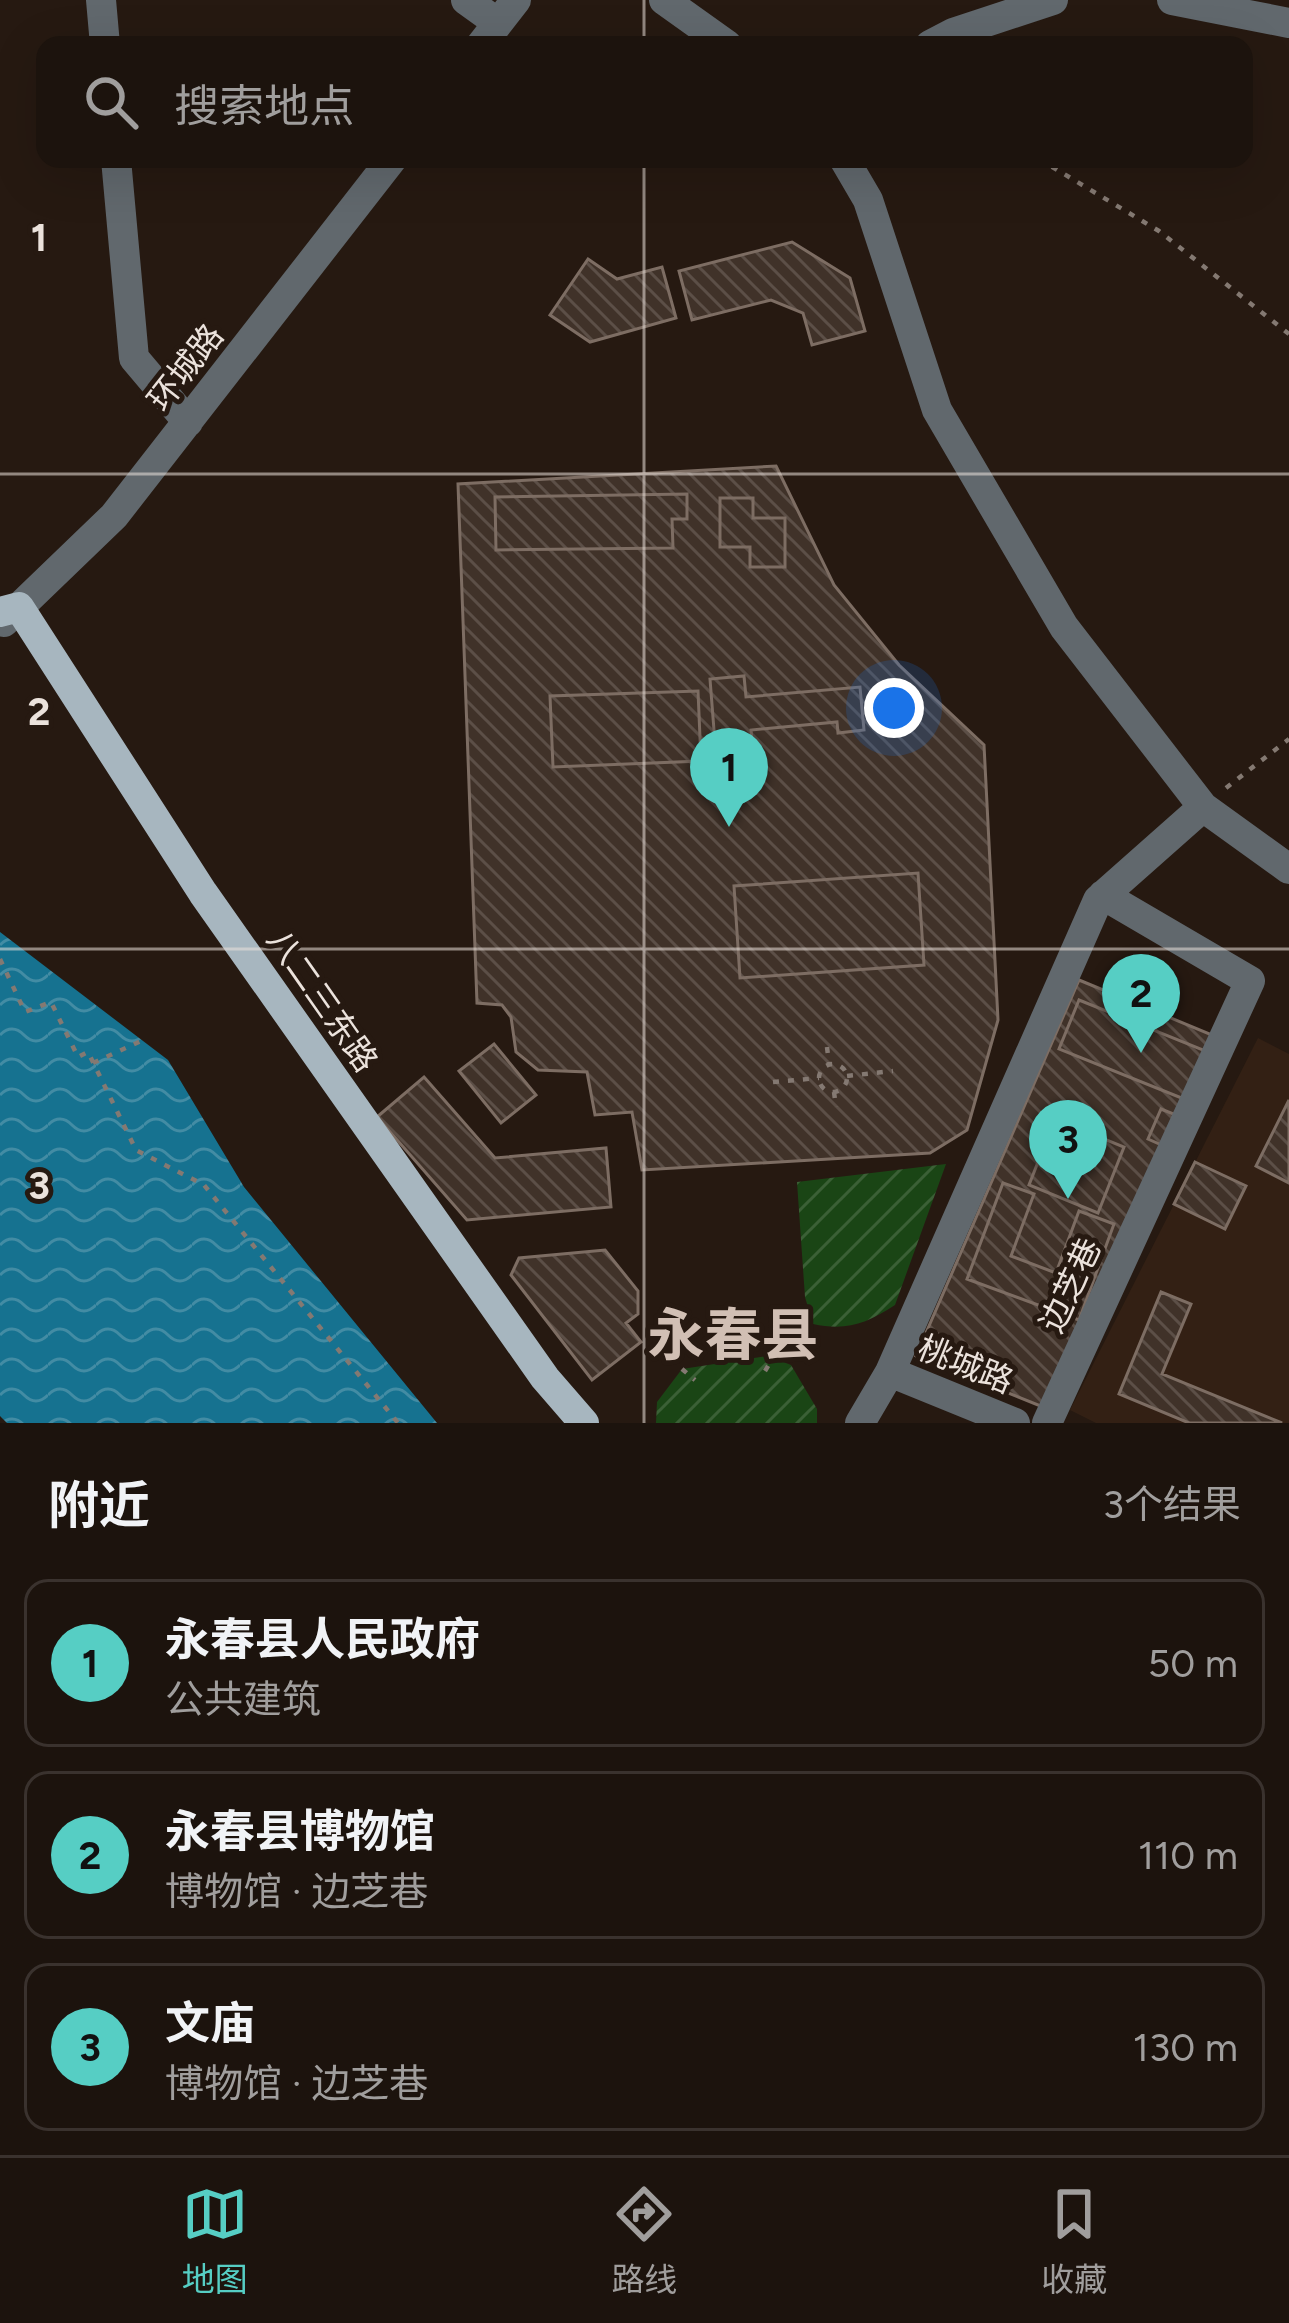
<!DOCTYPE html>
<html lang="zh">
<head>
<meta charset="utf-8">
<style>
  :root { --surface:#1c130d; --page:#251c16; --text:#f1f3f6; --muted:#a09e9d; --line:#3a322e; --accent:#56cec4 }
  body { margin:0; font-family:Figtree,"Noto Sans SC",sans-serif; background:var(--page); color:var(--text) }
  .you { position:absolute; left:894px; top:708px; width:42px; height:42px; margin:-30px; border:9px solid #fff; border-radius:50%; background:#1a73e8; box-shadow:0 0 0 18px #1a73e833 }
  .badge { display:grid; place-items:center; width:78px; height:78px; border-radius:50%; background:var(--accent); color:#111; font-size:39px; font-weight:700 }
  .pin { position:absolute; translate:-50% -99px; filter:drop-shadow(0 3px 6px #0008) }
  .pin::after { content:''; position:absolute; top:63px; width:42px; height:36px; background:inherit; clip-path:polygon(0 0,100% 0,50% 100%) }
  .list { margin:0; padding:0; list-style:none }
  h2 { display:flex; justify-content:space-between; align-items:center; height:156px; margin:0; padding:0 48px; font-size:51px }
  h2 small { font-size:39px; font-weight:400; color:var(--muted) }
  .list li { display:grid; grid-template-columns:78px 1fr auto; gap:36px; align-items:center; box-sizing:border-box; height:168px; margin:0 24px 24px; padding:0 24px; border:3px solid var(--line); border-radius:24px }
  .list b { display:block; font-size:45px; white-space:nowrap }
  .list p { margin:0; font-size:39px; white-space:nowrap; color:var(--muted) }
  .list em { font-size:39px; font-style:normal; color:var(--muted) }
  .icon { flex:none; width:66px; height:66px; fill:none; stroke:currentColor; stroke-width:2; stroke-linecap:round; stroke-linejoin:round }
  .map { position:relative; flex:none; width:1289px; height:1423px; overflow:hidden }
  .search { position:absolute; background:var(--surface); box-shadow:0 12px 48px #0002; left:36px; right:36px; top:36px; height:132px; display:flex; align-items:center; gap:30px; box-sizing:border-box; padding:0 42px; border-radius:24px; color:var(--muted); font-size:45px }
  .sheet { height:732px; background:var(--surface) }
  nav { display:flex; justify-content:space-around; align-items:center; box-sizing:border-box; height:168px; border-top:3px solid var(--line); background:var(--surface); font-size:33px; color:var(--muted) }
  nav a { display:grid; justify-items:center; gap:6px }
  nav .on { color:var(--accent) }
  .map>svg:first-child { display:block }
</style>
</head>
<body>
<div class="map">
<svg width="1289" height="1423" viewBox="0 0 1289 1423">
  <defs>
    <pattern id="garden-furrows" width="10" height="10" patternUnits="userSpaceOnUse" patternTransform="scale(3)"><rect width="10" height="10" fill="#1a4515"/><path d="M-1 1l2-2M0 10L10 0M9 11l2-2" fill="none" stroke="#3b6036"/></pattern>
    <pattern id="water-waves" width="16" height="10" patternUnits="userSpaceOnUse" patternTransform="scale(3)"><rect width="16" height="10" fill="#167290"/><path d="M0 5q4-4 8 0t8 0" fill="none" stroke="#438ca4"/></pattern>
    <pattern id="building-back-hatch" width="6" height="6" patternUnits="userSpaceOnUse" patternTransform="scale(3)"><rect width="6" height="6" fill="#403229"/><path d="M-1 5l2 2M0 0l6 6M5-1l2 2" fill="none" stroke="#5c4f47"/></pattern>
  </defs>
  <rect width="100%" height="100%" fill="#261911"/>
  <!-- built -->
  <path fill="#332014" d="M1258 1038 1289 1054V1423H1096L1070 1410Z"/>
  <!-- garden -->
  <path fill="url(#garden-furrows)" d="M946 1164 895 1305C866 1324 846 1331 813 1324L805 1297 797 1182Z
    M768 1356 791 1365 817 1409V1423H656L657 1402 682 1369Z"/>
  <!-- water -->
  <path fill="url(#water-waves)" d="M0 932 168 1060 244 1187 437 1423H7L0 1416Z"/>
  <!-- building -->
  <path fill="url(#building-back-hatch)" stroke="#7d6d63" stroke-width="3" d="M792 242 850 278 865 331 812 345 803 313 771 300 692 320 679 271Z
    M588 259 617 279 662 267 676 318 590 342 550 315Z
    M776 466 834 585 899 665 984 745 998 1020 967 1130 930 1153 642 1170 632 1112 595 1115 587 1072 538 1070 516 1052 511 1017 502 1005 477 1003 458 484Z
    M687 494V519H672L673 548 496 550 495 497Z
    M720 498H753V518H785V567H750V547H720Z
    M744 676 746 697 860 687 864 730 838 733 837 722 751 730 752 740 715 743 710 679Z
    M698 691 701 761 553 767 550 696Z
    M918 873 924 965 740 978 734 886Z
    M1079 980 1229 1042 1048 1409 916 1356Z
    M1079 1000 1223 1058 1204 1107 1059 1049Z
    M494 1044 536 1095 501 1123 459 1071Z
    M424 1077 495 1158 606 1148 611 1207 467 1220 377 1117Z
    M1289 1100V1183L1256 1166Z
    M1161 1109 1186 1119 1173 1150 1148 1139Z
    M1055 1119 1124 1147 1098 1213 1029 1185Z
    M1195 1162 1246 1186 1225 1229 1174 1204Z
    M1003 1183 1034 1194 1011 1256 1056 1273 1079 1211 1114 1224 1079 1320 967 1279Z
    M605 1250 638 1291V1314L626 1323 641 1342 592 1380 511 1275 519 1258Z
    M1161 1292 1191 1304 1162 1374 1282 1423H1189L1119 1394Z"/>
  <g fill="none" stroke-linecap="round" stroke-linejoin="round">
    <!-- path -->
    <path stroke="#847972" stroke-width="4.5" stroke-dasharray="6 9" stroke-linecap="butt" d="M1039 159 1159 231 1289 334
      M1226 788 1289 739
      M0 959 25 1012 51 1002 78 1057 88 1052 136 1150 204 1185 398 1423
      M827 1047 829 1064
      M93 1063 143 1040
      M819 1078a14 14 0 1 1 28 0a14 14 0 1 1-28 0Z
      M847 1076 893 1071
      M773 1082 819 1078
      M834 1092 836 1107
      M682 1369 695 1380
      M765 1371 773 1358"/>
    <!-- minor -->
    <path stroke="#61686d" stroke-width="30" d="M101 0 105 45
      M466 0 498 23
      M664 0 727 45
      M1172 0 1289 23
      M481 45 516 0
      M930 45 953 33 1053 0
      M116 159 134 358 188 422
      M844 159 868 200 937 410 1064 627 1203 807 1289 869
      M4 622 114 516 392 159
      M890 1372 1015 1423
      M860 1423 890 1372 1098 900 1203 807
      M1047 1423 1250 981 1103 895"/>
    <!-- major -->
    <path stroke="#a7b6bf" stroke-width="30" d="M0 612 19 607 203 893 545 1378 584 1423"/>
  </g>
  <!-- grid -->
  <path fill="none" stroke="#ebe2dc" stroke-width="3" stroke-opacity="0.55" d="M644 0V45M644 159V1423M0 474H1289M0 949H1289"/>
  <g text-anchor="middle" stroke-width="10" stroke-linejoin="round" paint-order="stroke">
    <!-- street labels -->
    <g font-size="33" fill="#ebe2dc" stroke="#261911">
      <text transform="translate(185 367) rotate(-52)" y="12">环城路</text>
      <text transform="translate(323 1000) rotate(55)" y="12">八二三东路</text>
      <text transform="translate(1070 1285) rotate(-65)" y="12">边芝巷</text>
      <text transform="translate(966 1364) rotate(22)" y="12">桃城路</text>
    </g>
    <!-- town labels -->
    <g font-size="57" font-weight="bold" fill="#d1bfb4" stroke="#261911">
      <text x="733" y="1355">永春县</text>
    </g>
  </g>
  <g font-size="39" text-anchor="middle" font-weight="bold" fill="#ebe2dc" stroke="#261911" stroke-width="10" stroke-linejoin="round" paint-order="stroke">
    <text x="39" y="251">1</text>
    <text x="39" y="725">2</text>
    <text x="39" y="1199">3</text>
  </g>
</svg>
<div class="you"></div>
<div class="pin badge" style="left:729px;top:827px">1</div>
<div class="pin badge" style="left:1141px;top:1053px">2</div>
<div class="pin badge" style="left:1068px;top:1199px">3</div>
<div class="search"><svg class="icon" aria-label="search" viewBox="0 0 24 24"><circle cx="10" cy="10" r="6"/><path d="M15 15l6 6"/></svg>搜索地点</div>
</div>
<section class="sheet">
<h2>附近<small>3个结果</small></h2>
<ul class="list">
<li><span class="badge">1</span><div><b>永春县人民政府</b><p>公共建筑</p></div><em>50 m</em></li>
<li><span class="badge">2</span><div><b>永春县博物馆</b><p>博物馆 · 边芝巷</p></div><em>110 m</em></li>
<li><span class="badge">3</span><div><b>文庙</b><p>博物馆 · 边芝巷</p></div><em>130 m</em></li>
</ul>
</section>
<nav>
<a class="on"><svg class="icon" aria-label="map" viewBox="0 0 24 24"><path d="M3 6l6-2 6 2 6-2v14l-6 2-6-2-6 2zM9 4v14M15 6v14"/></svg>地图</a>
<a><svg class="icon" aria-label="directions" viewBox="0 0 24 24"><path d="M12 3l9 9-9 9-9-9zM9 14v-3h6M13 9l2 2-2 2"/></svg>路线</a>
<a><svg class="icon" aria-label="saved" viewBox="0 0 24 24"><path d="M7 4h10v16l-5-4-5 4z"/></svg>收藏</a>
</nav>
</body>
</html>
